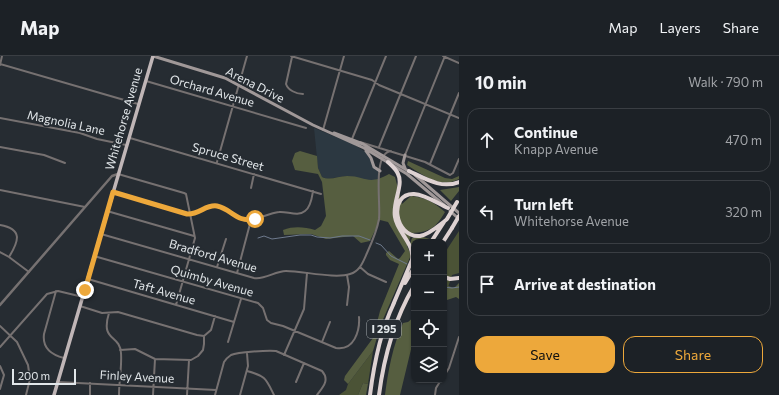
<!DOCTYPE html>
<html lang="en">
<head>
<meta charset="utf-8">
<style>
  :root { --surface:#1c2126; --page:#25292e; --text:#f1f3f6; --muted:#a0a3a7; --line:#3a3e43; --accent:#eda83b }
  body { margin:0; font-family:Commissioner,sans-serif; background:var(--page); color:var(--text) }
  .controls { position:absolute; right:12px; bottom:12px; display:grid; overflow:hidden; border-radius:8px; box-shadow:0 1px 3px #0004 }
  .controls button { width:36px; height:36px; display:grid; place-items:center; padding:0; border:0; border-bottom:1px solid var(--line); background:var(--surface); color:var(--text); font:20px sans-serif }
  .scale { position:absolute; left:12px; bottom:10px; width:64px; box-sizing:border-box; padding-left:4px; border:2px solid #e1e6e9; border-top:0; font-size:11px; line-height:14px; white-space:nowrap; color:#e1e6e9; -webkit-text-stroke:3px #262c32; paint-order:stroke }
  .stop { position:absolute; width:12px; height:12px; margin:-9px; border:3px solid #eda83b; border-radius:50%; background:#fff }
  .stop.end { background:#eda83b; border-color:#fff; box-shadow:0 1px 4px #0008 }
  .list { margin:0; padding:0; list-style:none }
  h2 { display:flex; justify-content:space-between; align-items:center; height:52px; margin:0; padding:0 16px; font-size:17px }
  h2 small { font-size:13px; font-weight:400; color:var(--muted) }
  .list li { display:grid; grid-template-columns:26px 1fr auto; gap:12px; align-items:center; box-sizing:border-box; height:64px; margin:0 8px 8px; padding:0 8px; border:1px solid var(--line); border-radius:12px }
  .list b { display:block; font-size:15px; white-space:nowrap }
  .list p { margin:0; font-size:13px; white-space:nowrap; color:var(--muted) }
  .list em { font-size:13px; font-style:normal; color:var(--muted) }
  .actions { display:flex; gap:8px; padding:12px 16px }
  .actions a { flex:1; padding:9px 0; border:1px solid var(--accent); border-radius:12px; text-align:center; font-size:14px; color:var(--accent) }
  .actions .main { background:var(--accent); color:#111 }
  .icon { flex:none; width:22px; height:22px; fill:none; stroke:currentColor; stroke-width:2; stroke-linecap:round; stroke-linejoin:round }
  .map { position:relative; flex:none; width:459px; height:339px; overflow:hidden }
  header { display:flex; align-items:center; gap:24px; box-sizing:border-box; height:56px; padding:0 20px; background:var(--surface); border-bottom:1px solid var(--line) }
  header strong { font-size:19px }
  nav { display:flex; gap:22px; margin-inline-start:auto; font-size:14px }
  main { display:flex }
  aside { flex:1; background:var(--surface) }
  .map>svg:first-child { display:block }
</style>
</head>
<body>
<header>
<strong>Map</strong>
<nav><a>Map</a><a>Layers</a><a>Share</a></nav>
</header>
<main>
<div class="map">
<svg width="459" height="339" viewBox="0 0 459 339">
  <rect width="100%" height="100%" fill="#262c32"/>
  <!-- built -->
  <path fill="#2c3841" d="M314 72 353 88 367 97 378 115V124L368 125 346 120 327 123 322 121 318 112Z"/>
  <!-- green -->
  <path fill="#4b5336" d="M459 175V217L452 219 444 244V198Z
    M373 295 368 328 363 327 358 339H339L346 334 348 328Z"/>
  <!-- forest -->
  <path fill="#565e40" d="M300 95 317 100 318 112 322 121C330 125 338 120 347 120 366 120 368 130 389 118L395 121 402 148 411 140C427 142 433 146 445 156 436 171 431 176 412 177L407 190 411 199 381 268 373 295 348 328 344 324 345 320 373 282 380 255 399 208 390 204 386 199V197L389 195 398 203 400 202 405 195 388 166 380 164 370 185 361 187 353 180 326 183 311 178 284 179 283 174C294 170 304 171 315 174L321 170 326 160 322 126 318 118 295 114 292 105 295 97Z
    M408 105 445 122 452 123 459 120V123C440 133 423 119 407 109Z
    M459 131V135L451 145 440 134Z
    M423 181 430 183 427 186H414V191L410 188 412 182Z
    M459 227V243L456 241 447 244 444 250V244L448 230 454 232Z
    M414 261V281L400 339H385C388 315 393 289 403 267L408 266Z
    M363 327 368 328 366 339H358Z"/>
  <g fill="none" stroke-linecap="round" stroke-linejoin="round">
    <!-- stream -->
    <path stroke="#6e7a8d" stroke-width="1" d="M258 182 264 180 272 183 300 179H311L317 181 330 182 342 180H359L370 184
      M376 187 381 189 391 200 407 208
      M444 231 452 232 459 231"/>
    <!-- minor -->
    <path stroke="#767171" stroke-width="2" d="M291 0 372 24 379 29 459 62
      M443 0 459 7
      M292 1 286 28C288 34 296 38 303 38
      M0 8 138 48
      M0 9 2 0
      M146 25 306 72
      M0 62 80 77 97 83 126 89
      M323 74 344 0
      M130 82 321 138
      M352 83 386 0
      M360 86 425 106 450 119 453 117 459 103
      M0 91 44 99 65 107
      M379 91 416 0
      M405 99 445 0
      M217 106 247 0
      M430 108 459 37
      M118 118 184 137 186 138 195 182 176 249
      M251 132 254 118
      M0 134 85 151
      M113 136 190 158C199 157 207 149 216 150 227 151 233 162 243 164 256 166 267 157 279 156 287 155 298 161 305 155 311 151 312 141 313 135
      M107 155 194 180
      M0 169C23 173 19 185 9 201
      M101 178 254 222C265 224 275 215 286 215 303 215 335 223 350 218 360 215 363 206 367 197 372 186 377 175 379 163 381 149 372 97 391 95
      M0 196 9 201 29 216
      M94 200 258 247 263 252 267 264 271 267 283 270 336 292C354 295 360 275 359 261
      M217 211 226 183
      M360 211 368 218 386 226
      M237 217 251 164
      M347 219 349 231 347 249
      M88 223 234 266
      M56 235 44 278C42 293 52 299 64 302
      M80 250 102 257 118 256 197 279 204 280
      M109 257C100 286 120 278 121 297 122 311 119 325 119 339
      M0 270 17 286 28 309 30 323 26 339
      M204 280 211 274 215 260
      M228 286 241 243
      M322 286 330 266
      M0 291 47 238 58 235 83 241
      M120 294 135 293 155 303 191 304 198 300 203 294 204 288V280
      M284 299 304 253 307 217
      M0 310 4 319 0 333
      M247 315C266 320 266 323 274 339
      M444 320 449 312 459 281
      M58 326 216 334
      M296 326 304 307
      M90 339V327
      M153 339 155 303
      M187 339 189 304
      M215 339 224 306C226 303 228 301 231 299 238 296 269 294 276 295L322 315C330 324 323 331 317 339
      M240 339 248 310 247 297
      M435 339 436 332 441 324"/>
    <!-- tertiary -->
    <path stroke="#767171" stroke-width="2.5" d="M0 249 112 120 118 118"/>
    <!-- secondary -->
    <path stroke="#a09898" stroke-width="3" d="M153 0 225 22 313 69 364 92 407 118 444 149
      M334 77 363 88 410 116
      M366 95 371 102 374 111 380 115
      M405 112 403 107 405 99
      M415 119 459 157
      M450 155 459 163"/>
    <!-- primary -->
    <path stroke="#c0b6b7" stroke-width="3.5" d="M54 339 153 0"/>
    <!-- motorway -->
    <path stroke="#ded2d2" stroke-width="4" d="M388 106C391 109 396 113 398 118 404 129 392 147 395 161 397 176 415 188 412 204L393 249
      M409 115C426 123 441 133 459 126
      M446 164C438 170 430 178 420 180 394 182 388 137 414 138 426 139 437 147 448 152
      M431 186 444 166
      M443 186 452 172
      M444 221 450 223 459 222
      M405 227 414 212
      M370 339C374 307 380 276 394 247
      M379 339C384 300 394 264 414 230"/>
    <!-- motorway-bridge -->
    <path stroke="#ded2d2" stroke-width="4" d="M447 163 457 146
      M452 172 459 160"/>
  </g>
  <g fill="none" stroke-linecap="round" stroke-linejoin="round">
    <!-- route -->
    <path stroke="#eda83b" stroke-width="5" d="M85 234 113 136 187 158C199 159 206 148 217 150 232 153 236 167 255 163"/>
  </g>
  <g text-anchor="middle" stroke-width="4" stroke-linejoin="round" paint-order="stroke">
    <!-- shield labels -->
    <rect fill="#262c32" stroke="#a9aeb2" stroke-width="1" x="367" y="264" width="34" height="18" rx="3"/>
    <g font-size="11" font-weight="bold" fill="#e1e6e9">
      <text x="384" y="277">I 295</text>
    </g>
    <!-- street labels -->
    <g font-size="12" fill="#e1e6e9" stroke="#262c32">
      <text transform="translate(255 29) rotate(27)" y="4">Arena Drive</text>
      <text transform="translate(212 35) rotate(16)" y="4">Orchard Avenue</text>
      <text transform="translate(124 63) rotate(-74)" y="4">Whitehorse Avenue</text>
      <text transform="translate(66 67) rotate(12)" y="4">Magnolia Lane</text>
      <text transform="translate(228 101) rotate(16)" y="4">Spruce Street</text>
      <text transform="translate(213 200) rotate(16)" y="4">Bradford Avenue</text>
      <text transform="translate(212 225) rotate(16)" y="4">Quimby Avenue</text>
      <text transform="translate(164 236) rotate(16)" y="4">Taft Avenue</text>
      <text transform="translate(137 321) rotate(3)" y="4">Finley Avenue</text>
    </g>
  </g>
</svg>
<div class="controls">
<button>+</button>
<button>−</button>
<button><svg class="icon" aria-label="locate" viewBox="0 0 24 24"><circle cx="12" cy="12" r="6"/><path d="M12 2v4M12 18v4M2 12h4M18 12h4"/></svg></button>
<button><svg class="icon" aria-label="layers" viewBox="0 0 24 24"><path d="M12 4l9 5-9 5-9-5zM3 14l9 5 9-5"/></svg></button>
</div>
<div class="scale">200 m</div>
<div class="stop" style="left:255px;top:163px"></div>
<div class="stop end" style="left:85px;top:234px"></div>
</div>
<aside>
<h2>10 min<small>Walk · 790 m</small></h2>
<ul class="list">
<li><svg class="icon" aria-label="ahead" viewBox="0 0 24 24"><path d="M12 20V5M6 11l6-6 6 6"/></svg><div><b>Continue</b><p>Knapp Avenue</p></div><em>470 m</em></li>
<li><svg class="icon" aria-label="left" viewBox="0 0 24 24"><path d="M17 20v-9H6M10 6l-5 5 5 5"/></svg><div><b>Turn left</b><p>Whitehorse Avenue</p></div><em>320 m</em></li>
<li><svg class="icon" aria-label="arrive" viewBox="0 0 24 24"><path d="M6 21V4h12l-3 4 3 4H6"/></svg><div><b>Arrive at destination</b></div></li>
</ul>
<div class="actions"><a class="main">Save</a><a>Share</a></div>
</aside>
</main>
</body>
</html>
